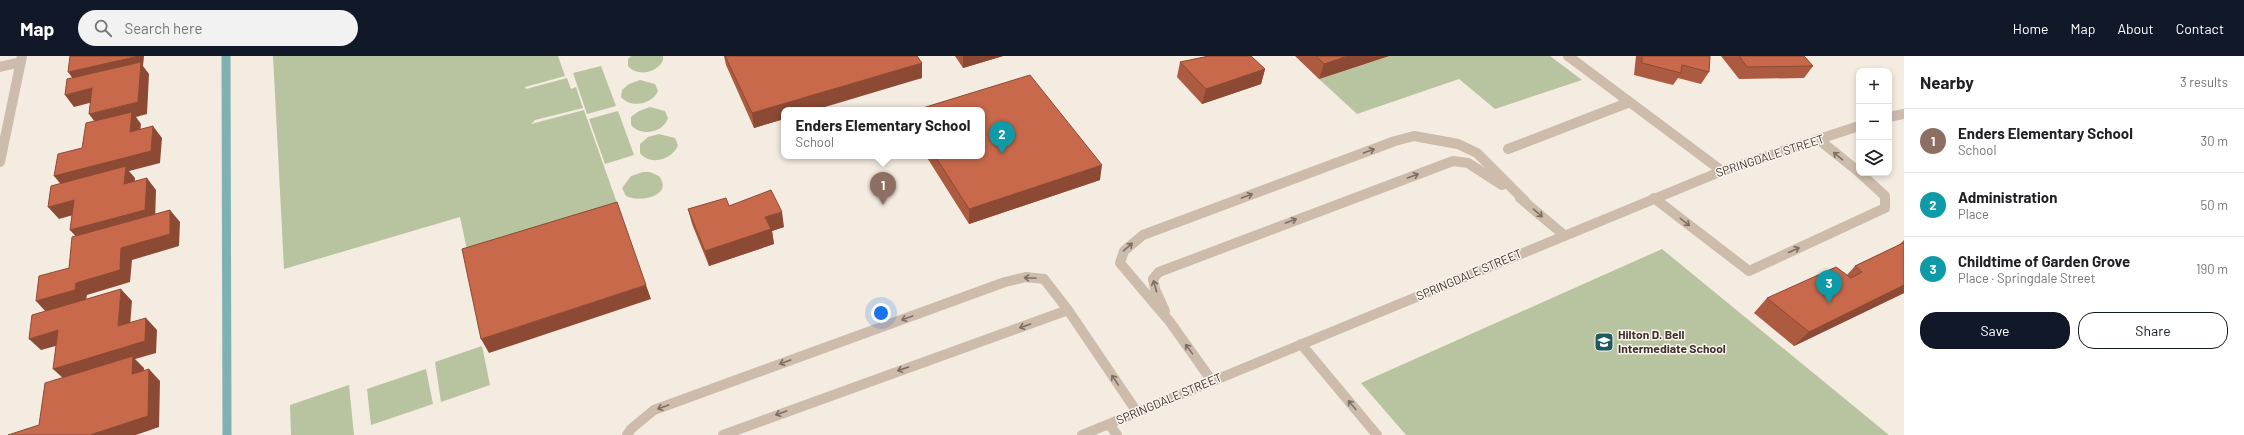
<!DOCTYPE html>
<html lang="en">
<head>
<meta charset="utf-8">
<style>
  :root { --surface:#fff; --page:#f2f2f2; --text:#202124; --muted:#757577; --line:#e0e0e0; --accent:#111827 }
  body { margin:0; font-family:Barlow,sans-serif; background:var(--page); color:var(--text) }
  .controls { position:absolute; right:12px; top:12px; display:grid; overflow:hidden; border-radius:8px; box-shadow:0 2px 6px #0003 }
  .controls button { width:36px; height:36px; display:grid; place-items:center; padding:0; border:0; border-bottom:1px solid var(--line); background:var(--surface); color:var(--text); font:20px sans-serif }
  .you { position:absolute; left:881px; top:257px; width:14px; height:14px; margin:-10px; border:3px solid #fff; border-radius:50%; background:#1a73e8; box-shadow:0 0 0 6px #1a73e833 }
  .badge { display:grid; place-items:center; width:26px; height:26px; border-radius:50%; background:var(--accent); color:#fff; font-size:13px; font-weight:700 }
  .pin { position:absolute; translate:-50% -33px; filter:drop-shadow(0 1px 2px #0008) }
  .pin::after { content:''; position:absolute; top:21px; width:14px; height:12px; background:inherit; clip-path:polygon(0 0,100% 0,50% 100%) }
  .popup { position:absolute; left:781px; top:51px; width:204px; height:52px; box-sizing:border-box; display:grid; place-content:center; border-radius:8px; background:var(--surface); filter:drop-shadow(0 1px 3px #0005); font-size:13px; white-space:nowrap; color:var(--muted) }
  .popup b { font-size:15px; color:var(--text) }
  .popup::after { content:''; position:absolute; left:50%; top:100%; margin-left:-8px; border:8px solid transparent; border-top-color:var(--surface) }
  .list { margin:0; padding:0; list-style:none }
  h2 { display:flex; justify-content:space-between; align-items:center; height:52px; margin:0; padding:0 16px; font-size:17px }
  h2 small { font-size:13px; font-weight:400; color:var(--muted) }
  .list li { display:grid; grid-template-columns:26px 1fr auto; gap:12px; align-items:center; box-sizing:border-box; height:64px; padding:0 16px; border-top:1px solid var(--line) }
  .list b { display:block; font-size:15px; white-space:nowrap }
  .list p { margin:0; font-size:13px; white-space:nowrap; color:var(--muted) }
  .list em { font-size:13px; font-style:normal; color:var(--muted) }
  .actions { display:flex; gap:8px; padding:12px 16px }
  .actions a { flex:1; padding:9px 0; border:1px solid var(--accent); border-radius:16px; text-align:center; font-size:14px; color:var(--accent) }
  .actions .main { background:var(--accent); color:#fff }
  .icon { flex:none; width:22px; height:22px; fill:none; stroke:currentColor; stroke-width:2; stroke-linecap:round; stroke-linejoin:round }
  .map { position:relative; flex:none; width:1904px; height:379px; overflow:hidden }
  header { display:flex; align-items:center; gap:24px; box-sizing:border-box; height:56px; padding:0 20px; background:var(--accent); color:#fff }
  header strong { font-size:19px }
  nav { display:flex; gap:22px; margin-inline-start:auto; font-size:14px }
  .search { width:280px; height:36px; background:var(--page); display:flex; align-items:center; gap:10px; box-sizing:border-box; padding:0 14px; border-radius:22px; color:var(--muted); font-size:15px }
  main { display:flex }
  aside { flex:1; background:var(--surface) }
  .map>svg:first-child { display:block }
</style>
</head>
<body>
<header>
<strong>Map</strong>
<div class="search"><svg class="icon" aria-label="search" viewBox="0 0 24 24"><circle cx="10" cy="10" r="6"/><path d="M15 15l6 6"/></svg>Search here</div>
<nav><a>Home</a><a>Map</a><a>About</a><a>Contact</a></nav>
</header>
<main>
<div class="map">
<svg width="1904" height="379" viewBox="0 0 1904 379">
  <rect width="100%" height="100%" fill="#f4ebe1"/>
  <!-- green -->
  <path fill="#b8c4a0" d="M273 0H558L565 20 525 31 526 33 567 22 571 33 576 31 583 52 535 64 531 68 584 54 622 161 470 208 460 161 284 213Z
    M631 0H663V4C658 17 637 21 628 10V3Z
    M1389 0H1550L1582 24 1495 53 1459 23 1357 58 1319 23Z
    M601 10 616 50 587 58 573 17Z
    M640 24 655 28 658 35C653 48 631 53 621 41L622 34 629 28Z
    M650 51 665 55 668 62C663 77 641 81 631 69V61L639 55Z
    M618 55 634 99 605 108 589 63Z
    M659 78 675 82 678 89C673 104 650 110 640 97V88L648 81Z
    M643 116H650L659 120C674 140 640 147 626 140L622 132 631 120Z
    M1662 193 1889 379H1406L1361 327Z
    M482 290 490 329 441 346 435 306Z
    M426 313 433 348 371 369 367 333Z
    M349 329 354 379H291L290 349Z"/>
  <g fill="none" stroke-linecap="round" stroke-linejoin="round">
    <!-- stream -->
    <path stroke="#7fb0b2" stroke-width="9" d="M226 0 227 379"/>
    <!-- minor -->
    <path stroke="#cdbbac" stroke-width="10" d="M1568 0 1722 115
      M0 11 21 6
      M1889 61 1904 58
      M1818 83 1859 116
      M1508 93 1630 46
      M0 106 22 0
      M1520 142 1564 179
      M1654 142 1749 215 1885 152V140L1860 117
      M1165 255 1155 233 1153 223 1159 216 1453 105 1468 107 1502 129
      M1301 288 1377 379
      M1212 325 1170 266 1120 207 1124 195 1143 179 1395 85 1414 80 1458 88 1477 97 1525 145
      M1109 368 1117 379
      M627 379 631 373 654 354 1005 226 1026 221 1044 223 1068 254
      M723 379 1068 254 1137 356
      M1082 379 1722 115 1859 70"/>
  </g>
  <!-- wall -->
  <path fill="#ac5a40" d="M724 0H917L922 22 784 54V63L754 72 726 9Z
    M955 0H1003L963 12Z
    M1295 0H1389L1319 23Z
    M1636 0H1710L1709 16 1701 28 1678 22 1673 29 1634 19Z
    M1721 0H1804L1813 10 1804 22 1739 23Z
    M1180 6 1265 13 1261 28 1202 48 1177 21Z
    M926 100H982L1100 124 969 168Z
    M729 150 784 171 772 175 774 188 709 210 692 168 688 153Z
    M1904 184V237L1794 290 1754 257 1767 242 1847 219 1855 210 1899 189Z"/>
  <!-- shaded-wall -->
  <path fill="#8c4a34" d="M135 0H145H144L143 10 149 18 147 58 136 61 141 68 139 88 98 70 89 58 138 46 77 28 68 16Z
    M963 0H1003L963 12Z
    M1348 0H1389L1319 23 1324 8Z
    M922 7V22L815 54H784V63L754 72 752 57Z
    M1265 13 1261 28 1202 48 1206 33Z
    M92 32 101 44 74 51 65 39Z
    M153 70 162 82 160 107 129 115 135 122 134 140 64 132 54 120Z
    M1102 109 1100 124 969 168V153Z
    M147 122 156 134 155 166 81 186 70 174Z
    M74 144 84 156 59 163 48 151Z
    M170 154 180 166 179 190 132 204 130 226 87 239 86 245 47 257 36 245 76 227Z
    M782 156 784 171 772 175 774 188 709 210 705 195 765 161Z
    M646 229 651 243 489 297 481 283Z
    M1904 229V237L1794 290 1809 276Z
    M121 233 132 245 129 282 118 270Z
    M146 262 157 274 156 297 135 303 144 312 143 330 65 324 53 313Z
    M58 274 70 286 41 294 29 283Z
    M149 313 160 325 159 371 136 379H90Z"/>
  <!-- building -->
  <path fill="#c8694b" stroke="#8c4a34" d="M70 0H135V1L68 16Z
    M725 0H917L922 7 752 57Z
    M1209 0H1251L1265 13 1206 33 1180 6Z
    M1316 0H1348L1324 8Z
    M1642 0H1710L1709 16 1682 9 1681 17 1642 7Z
    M1739 0H1804L1813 10 1747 11Z
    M141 6 138 46 89 58 92 32 65 39 67 23Z
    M1030 19 1102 109 969 153 935 100H982V54H916Z
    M132 56 130 76 153 70 151 95 54 120 58 98 82 92 86 67Z
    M126 110 124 128 147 122 145 154 70 174 74 144 48 151 51 130Z
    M771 134 782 156 765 161 771 173 705 195 688 153 726 142 729 150Z
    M617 146 646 229 481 283 462 193Z
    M170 154V178L121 192 120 214 76 227 75 234 36 245 39 220 69 212 72 181Z
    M1903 187 1904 188V229L1809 276 1767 242 1836 211 1851 222 1862 216 1855 210Z
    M121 233 118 270 146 262 145 285 53 313 58 274 29 283 32 259Z
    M133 300 132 318 149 313 148 360 90 379H8L39 369 45 327Z"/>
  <!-- one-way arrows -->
  <defs><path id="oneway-shaft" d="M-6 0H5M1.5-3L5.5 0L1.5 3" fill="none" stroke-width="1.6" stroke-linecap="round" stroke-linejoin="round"/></defs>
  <g stroke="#7d6f65">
    <use href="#oneway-shaft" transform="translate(1369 95) rotate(-20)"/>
    <use href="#oneway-shaft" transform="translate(1838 100) rotate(-141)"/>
    <use href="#oneway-shaft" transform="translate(1413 120) rotate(-20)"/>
    <use href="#oneway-shaft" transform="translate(1247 140) rotate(-20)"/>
    <use href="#oneway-shaft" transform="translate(1538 157) rotate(41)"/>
    <use href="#oneway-shaft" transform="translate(1291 165) rotate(-20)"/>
    <use href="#oneway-shaft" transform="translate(1685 166) rotate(38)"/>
    <use href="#oneway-shaft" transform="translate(1128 191) rotate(-41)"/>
    <use href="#oneway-shaft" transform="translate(1794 194) rotate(-24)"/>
    <use href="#oneway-shaft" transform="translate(1030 222) rotate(-177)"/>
    <use href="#oneway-shaft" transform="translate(1155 230) rotate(-105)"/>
    <use href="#oneway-shaft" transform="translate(907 262) rotate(160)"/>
    <use href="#oneway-shaft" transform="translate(1025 270) rotate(161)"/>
    <use href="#oneway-shaft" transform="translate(1189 293) rotate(-126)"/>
    <use href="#oneway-shaft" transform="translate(785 306) rotate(160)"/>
    <use href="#oneway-shaft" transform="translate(903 313) rotate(161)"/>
    <use href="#oneway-shaft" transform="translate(1115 324) rotate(-124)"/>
    <use href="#oneway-shaft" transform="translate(1352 349) rotate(-130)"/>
    <use href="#oneway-shaft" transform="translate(663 351) rotate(160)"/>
    <use href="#oneway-shaft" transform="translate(781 357) rotate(160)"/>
  </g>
  <!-- icons -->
  <defs>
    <g id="school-square" transform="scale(1)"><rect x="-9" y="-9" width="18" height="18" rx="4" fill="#1f5a5e" stroke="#fbf5ee"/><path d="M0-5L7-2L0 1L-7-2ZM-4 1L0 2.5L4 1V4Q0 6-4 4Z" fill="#fff"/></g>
  </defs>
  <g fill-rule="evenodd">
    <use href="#school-square" x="1604" y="286"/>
  </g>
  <g text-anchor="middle" stroke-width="3" stroke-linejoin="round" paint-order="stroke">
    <!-- street labels -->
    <g font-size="12" fill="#3b302b" stroke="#fbf5ee">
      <text transform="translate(1770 100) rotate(-18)" y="4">SPRINGDALE STREET</text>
      <text transform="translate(1469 219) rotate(-23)" y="4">SPRINGDALE STREET</text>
      <text transform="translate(1169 343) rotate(-23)" y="4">SPRINGDALE STREET</text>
    </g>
    <!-- poi labels -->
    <g font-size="12" font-weight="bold" fill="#3b302b" stroke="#fbf5ee" text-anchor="start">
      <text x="1618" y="283">Hilton D. Bell<tspan x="1618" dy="14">Intermediate School</tspan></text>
    </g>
  </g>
</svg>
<div class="controls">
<button>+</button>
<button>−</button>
<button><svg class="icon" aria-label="layers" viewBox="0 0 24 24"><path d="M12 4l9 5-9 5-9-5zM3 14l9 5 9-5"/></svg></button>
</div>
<div class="you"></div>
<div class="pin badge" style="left:883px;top:149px;background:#8d6e63">1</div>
<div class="popup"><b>Enders Elementary School</b>School</div>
<div class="pin badge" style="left:1002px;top:98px;background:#0f9aa8">2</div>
<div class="pin badge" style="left:1829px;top:247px;background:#0f9aa8">3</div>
</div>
<aside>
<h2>Nearby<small>3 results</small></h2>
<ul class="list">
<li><span class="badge" style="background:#8d6e63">1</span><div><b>Enders Elementary School</b><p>School</p></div><em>30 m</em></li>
<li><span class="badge" style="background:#0f9aa8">2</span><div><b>Administration</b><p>Place</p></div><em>50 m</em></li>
<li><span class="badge" style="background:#0f9aa8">3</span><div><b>Childtime of Garden Grove</b><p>Place · Springdale Street</p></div><em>190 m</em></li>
</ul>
<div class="actions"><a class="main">Save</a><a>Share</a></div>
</aside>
</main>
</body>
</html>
